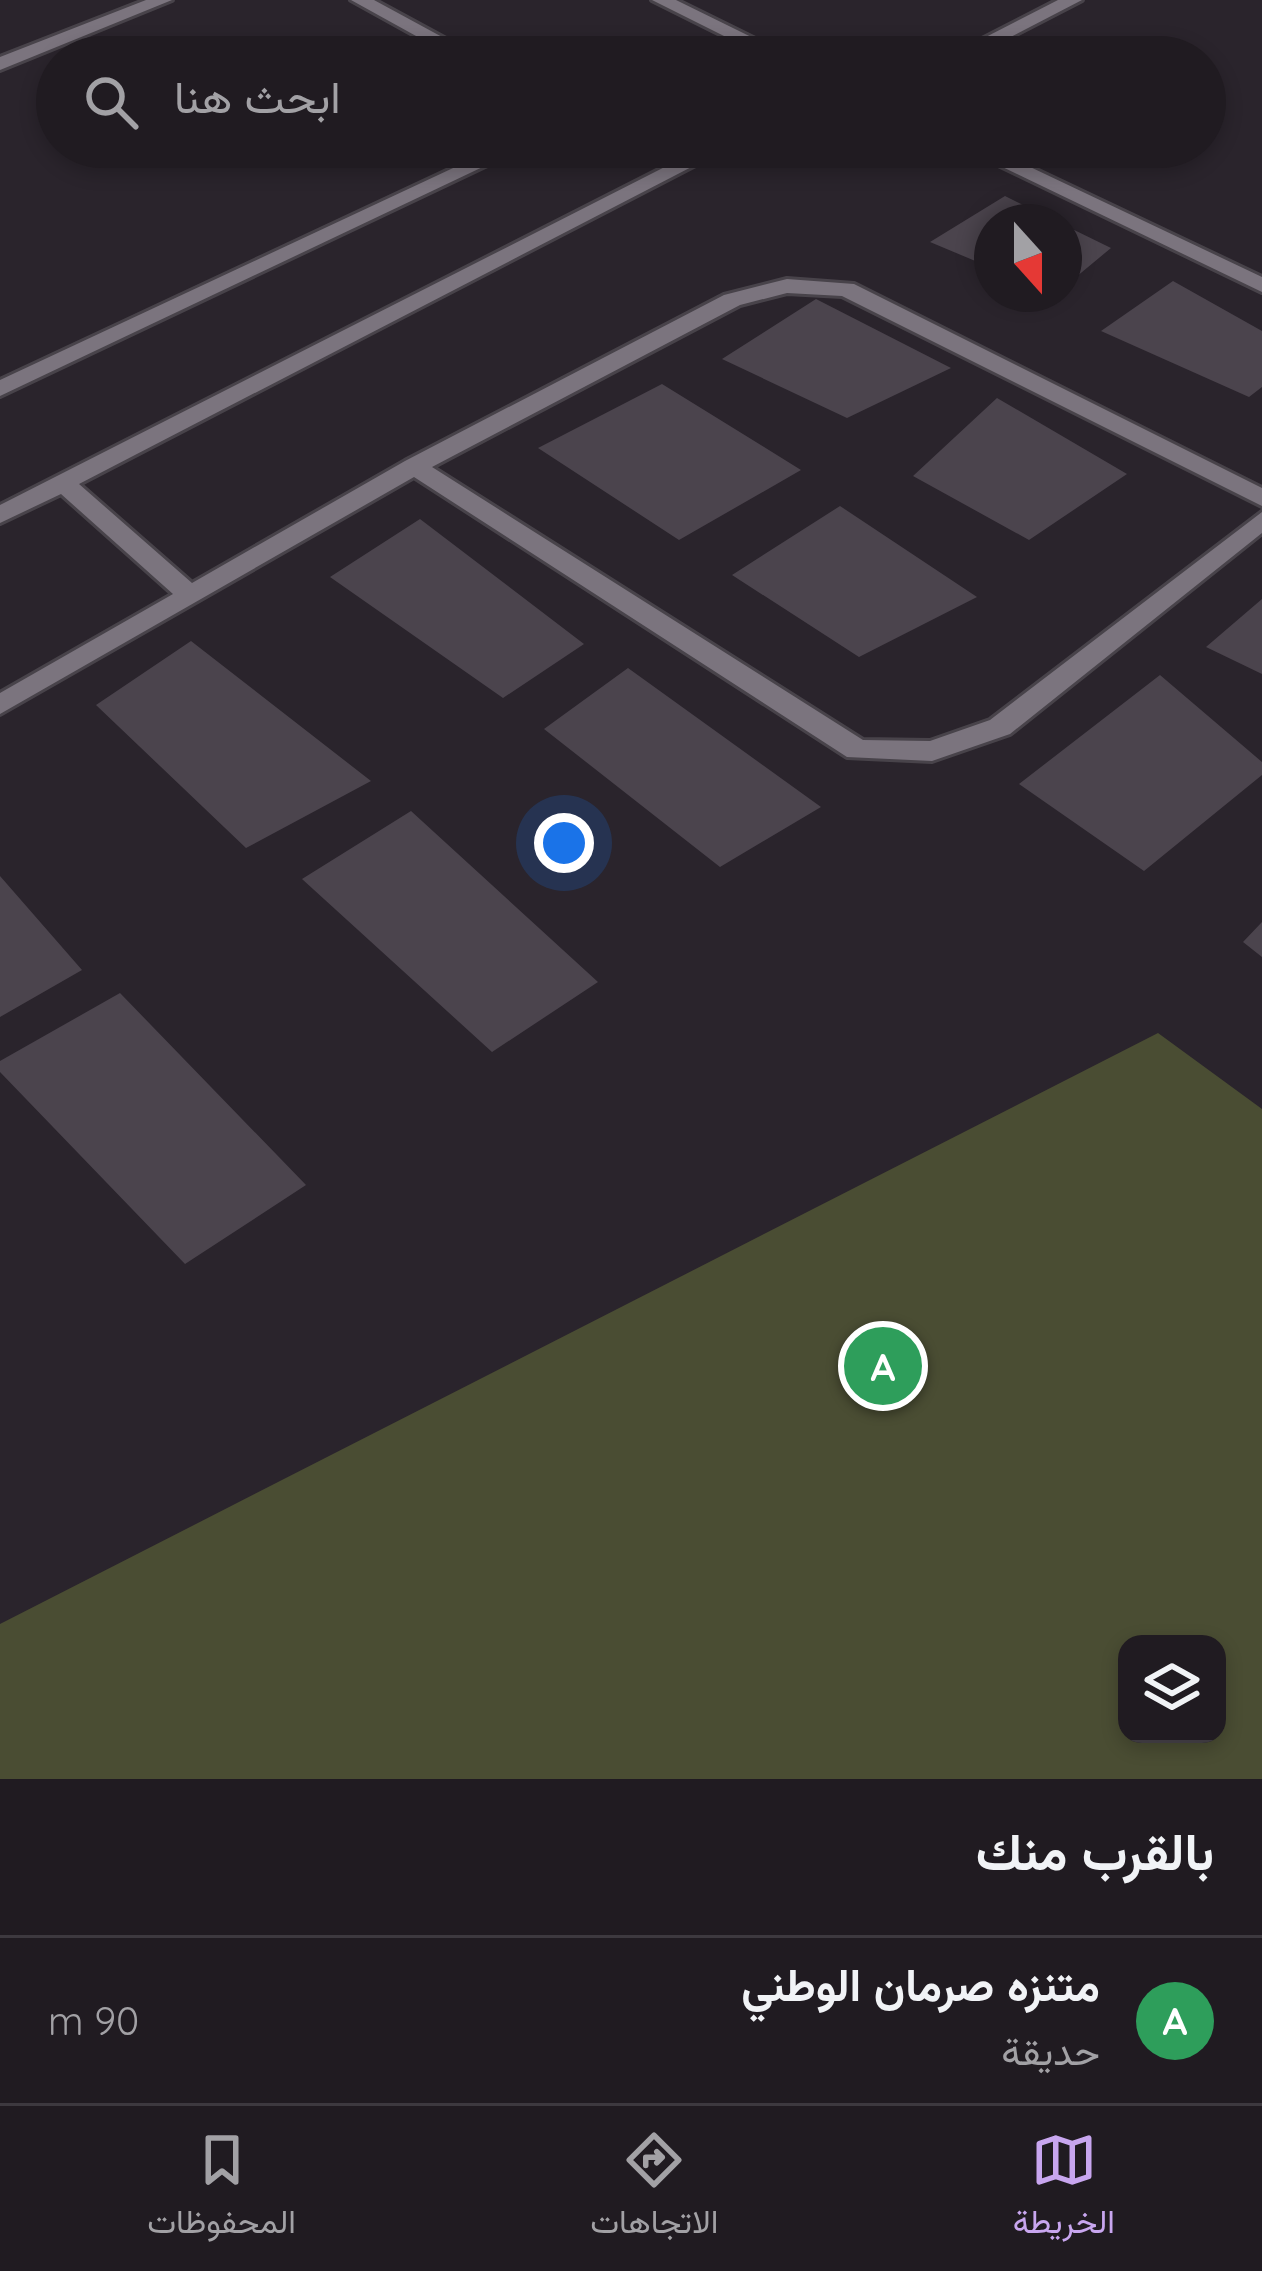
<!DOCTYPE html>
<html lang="ar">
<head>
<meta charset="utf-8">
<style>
  :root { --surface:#201b21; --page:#28242a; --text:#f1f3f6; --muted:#a2a1a5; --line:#3d393f; --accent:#c8a6ef }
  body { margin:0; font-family:Quicksand,Vazirmatn,sans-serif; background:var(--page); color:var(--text); direction:rtl }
  .controls { position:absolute; right:36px; bottom:36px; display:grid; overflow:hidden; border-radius:24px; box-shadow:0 6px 18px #0003 }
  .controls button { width:108px; height:108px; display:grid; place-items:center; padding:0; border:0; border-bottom:3px solid var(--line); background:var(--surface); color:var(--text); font:60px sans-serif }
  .compass { position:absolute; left:974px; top:204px; width:108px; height:108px; border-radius:50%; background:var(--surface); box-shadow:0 6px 18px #0003; rotate:159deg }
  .you { position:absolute; left:564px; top:843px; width:42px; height:42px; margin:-30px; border:9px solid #fff; border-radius:50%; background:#1a73e8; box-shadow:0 0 0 18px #1a73e833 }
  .badge { display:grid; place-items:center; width:78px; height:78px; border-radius:50%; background:var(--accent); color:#fff; font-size:39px; font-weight:700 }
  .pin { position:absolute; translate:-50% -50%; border:6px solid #fff; box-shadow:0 3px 12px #0006 }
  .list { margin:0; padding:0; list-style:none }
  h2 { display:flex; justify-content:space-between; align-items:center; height:156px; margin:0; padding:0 48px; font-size:51px }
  h2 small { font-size:39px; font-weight:400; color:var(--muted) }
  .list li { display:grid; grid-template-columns:78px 1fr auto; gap:36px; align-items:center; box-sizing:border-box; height:168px; padding:0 48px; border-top:3px solid var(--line) }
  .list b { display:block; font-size:45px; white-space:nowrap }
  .list p { margin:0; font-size:39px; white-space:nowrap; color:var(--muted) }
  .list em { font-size:39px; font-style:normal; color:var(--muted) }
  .icon { flex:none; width:66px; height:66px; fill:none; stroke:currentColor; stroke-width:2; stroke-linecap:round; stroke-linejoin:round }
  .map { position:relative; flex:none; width:1262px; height:1779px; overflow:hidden; direction:ltr }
  .search { position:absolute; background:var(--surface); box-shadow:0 6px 18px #0003; left:36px; right:36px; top:36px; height:132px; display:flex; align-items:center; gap:30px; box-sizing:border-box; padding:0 42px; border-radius:66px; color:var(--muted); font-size:45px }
  .sheet { height:324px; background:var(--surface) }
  nav { display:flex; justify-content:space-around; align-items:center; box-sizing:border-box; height:168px; border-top:3px solid var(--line); background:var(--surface); font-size:33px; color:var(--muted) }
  nav a { display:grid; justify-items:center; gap:6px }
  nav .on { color:var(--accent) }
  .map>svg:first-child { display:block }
</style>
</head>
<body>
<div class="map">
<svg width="1262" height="1779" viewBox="0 0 1262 1779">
  <rect width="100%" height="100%" fill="#2a242c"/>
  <!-- green -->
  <path fill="#4a4d33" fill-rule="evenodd" d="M1158 1033 1262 1109V1779H0V1624ZM1127 1644H1217V1734H1127Z"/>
  <!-- building -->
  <path fill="#4b444d" d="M1005 196 1058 222H992V268L930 242Z
    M1064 225 1111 248 1064 287Z
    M1173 281 1262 331V387L1249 397 1101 331Z
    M816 299 951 368 847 418 722 359Z
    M662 384 801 470 679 540 538 448Z
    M997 398 1127 474 1029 540 913 476Z
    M840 506 977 597 859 657 732 575Z
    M420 519 584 644 503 698 330 577Z
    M1262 599V674L1206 647Z
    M191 641 371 781 246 848 96 705Z
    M628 668 821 807 720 867 544 729Z
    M1160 675 1262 762V775L1144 871 1019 784Z
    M411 811 598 982 492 1052 302 879Z
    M0 876 82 970 0 1017Z
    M1262 922V957L1243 942Z
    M120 993 306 1185 185 1264 0 1072V1061Z"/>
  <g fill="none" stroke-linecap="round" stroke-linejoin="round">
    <!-- street casing -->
    <g stroke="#48434a" stroke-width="6">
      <path id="street" d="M146 0H172L0 70V57Z
        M351 0H374L479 57H454Z
        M652 0H676L792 57H766Z
        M1058 0H1082L972 57H947Z
        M498 147H525L0 396V380Z
        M704 147H730L79 484 192 583 405 461 724 295 787 279 854 284 1262 488V506L842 296 787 293 740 305 432 467 863 740 930 741 990 720 1262 512V533L1010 734 932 761 847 757 414 477 0 714V693L173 594 61 494 0 523V505Z
        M961 147H988L1262 277V292Z"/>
    </g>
    <!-- street -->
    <use href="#street" fill="#7b747e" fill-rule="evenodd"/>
  </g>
</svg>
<div class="controls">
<button><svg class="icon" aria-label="layers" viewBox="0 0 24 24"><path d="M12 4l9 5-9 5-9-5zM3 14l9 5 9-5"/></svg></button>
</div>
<svg class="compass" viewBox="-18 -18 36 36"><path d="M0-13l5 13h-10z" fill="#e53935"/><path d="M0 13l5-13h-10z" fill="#a2a1a5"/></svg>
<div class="you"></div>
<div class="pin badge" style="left:883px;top:1366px;background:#2e9e5b">A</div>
<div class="search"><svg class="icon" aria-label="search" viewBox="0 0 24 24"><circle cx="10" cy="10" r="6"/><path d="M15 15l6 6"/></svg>ابحث هنا</div>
</div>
<section class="sheet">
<h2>بالقرب منك<small></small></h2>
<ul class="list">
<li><span class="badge" style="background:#2e9e5b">A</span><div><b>متنزه صرمان الوطني</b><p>حديقة</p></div><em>90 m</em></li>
</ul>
</section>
<nav>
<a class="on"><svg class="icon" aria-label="map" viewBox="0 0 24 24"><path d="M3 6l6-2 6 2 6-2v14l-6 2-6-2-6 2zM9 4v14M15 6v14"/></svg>الخريطة</a>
<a><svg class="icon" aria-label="directions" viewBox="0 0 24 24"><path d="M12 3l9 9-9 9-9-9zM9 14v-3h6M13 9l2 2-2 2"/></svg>الاتجاهات</a>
<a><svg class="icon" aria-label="saved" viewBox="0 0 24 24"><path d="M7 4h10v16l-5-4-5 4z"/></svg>المحفوظات</a>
</nav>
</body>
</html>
